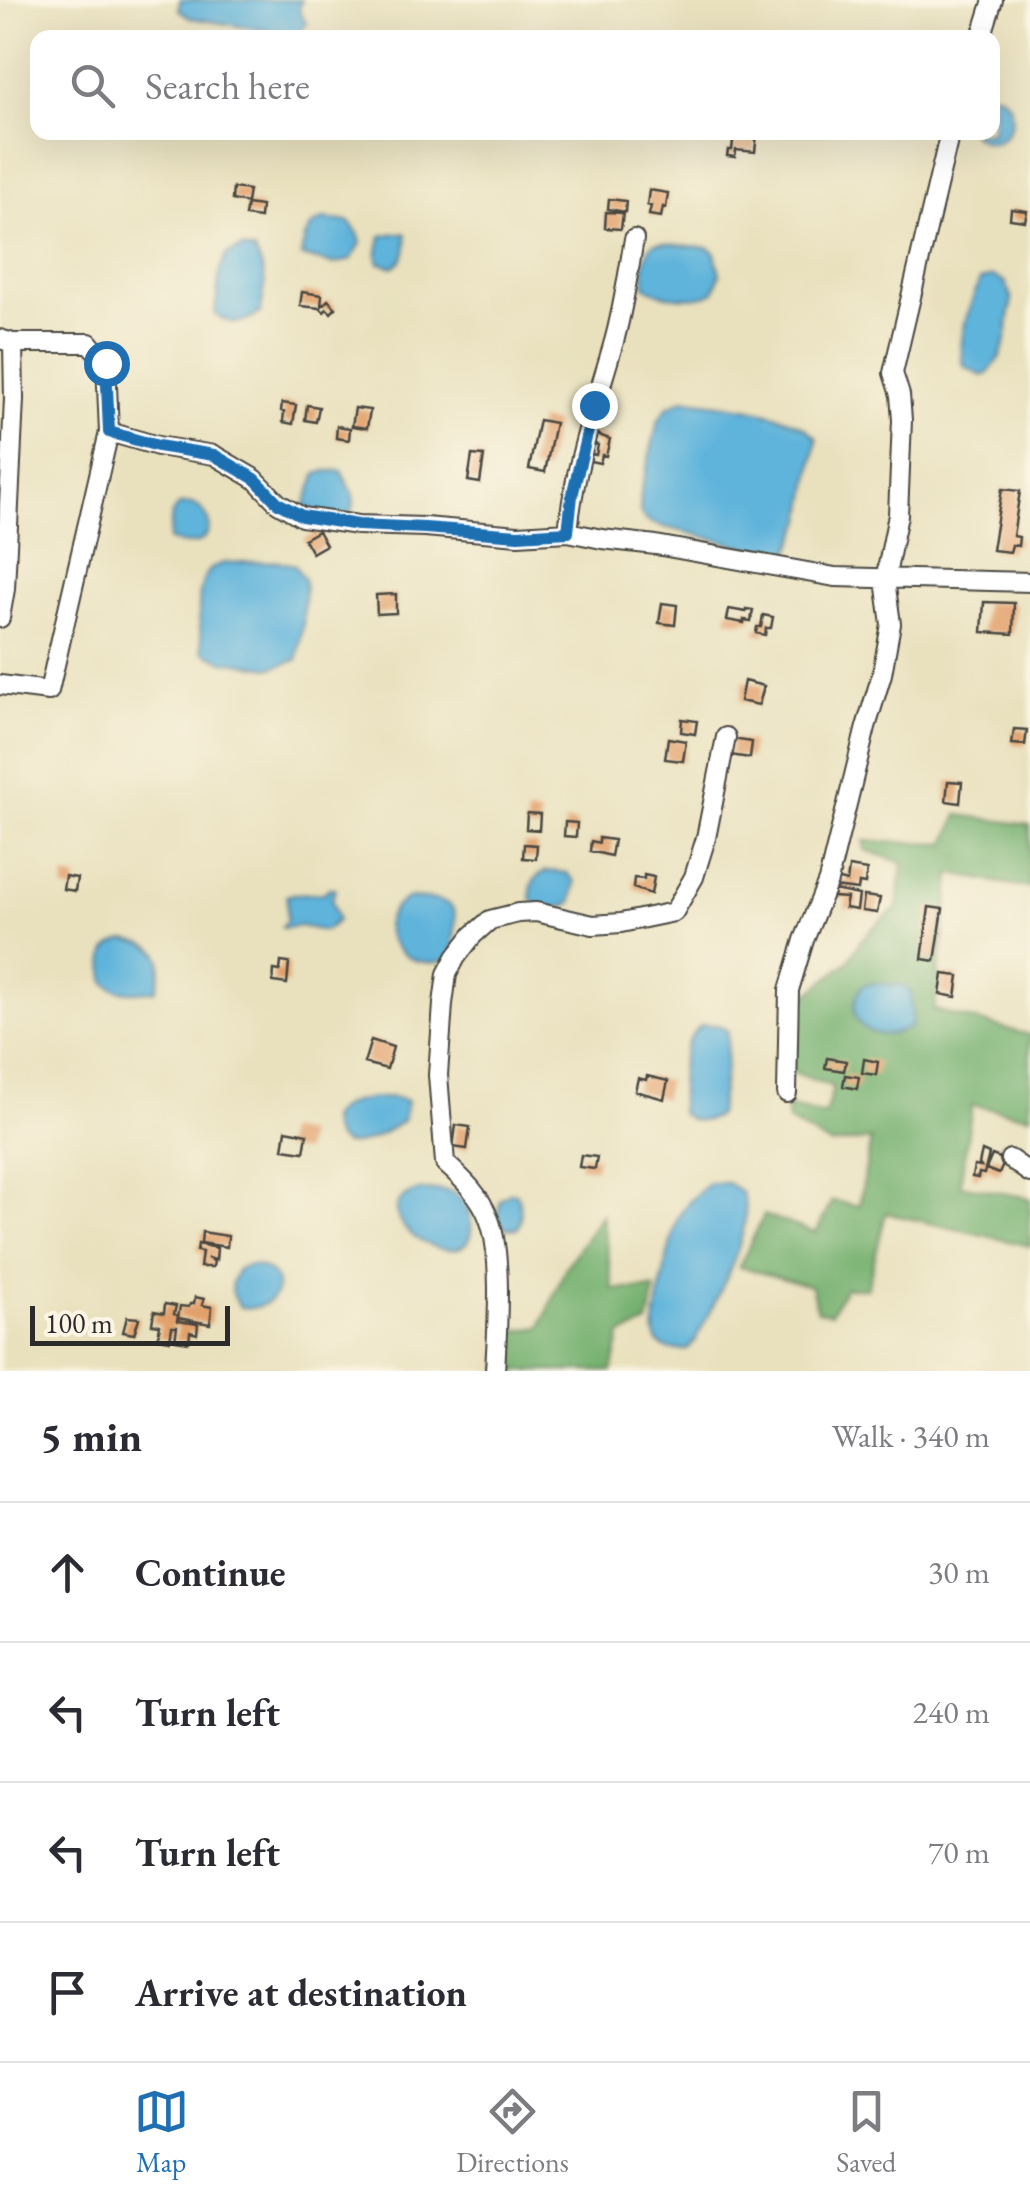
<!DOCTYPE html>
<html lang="en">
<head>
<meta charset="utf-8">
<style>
  :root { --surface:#fff; --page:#f7f7f7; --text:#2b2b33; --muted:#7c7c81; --line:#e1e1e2; --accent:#1f6fb2 }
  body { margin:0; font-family:"EB Garamond",serif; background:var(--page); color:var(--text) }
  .scale { position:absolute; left:30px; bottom:25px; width:200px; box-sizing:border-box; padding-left:10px; border:5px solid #2b2b2b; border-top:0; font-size:28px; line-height:35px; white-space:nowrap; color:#2b2b2b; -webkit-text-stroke:8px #fcf5e5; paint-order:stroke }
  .stop { position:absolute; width:30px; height:30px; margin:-22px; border:8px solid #1f6fb2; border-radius:50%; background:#fff }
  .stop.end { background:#1f6fb2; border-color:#fff; box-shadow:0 2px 10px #0008 }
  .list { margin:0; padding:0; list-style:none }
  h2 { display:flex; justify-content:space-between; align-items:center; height:130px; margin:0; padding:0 40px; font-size:42px }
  h2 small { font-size:32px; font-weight:400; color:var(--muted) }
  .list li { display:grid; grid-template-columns:65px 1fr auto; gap:30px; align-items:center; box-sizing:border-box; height:140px; padding:0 40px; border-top:2px solid var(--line) }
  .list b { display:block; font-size:38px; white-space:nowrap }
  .list em { font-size:32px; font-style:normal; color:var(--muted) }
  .icon { flex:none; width:55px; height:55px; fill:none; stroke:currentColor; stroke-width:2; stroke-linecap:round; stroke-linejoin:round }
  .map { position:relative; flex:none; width:1030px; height:1371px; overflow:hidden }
  .search { position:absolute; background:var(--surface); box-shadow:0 10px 40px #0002; left:30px; right:30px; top:30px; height:110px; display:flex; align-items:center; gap:25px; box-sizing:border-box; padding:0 35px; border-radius:20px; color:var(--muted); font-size:38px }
  .sheet { height:690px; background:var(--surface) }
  nav { display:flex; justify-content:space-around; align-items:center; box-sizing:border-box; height:140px; border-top:2px solid var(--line); background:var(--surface); font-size:28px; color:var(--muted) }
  nav a { display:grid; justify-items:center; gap:5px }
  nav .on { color:var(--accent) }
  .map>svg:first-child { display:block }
</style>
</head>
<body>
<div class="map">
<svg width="1030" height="1371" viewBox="0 0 1030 1371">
  <rect width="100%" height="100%" fill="#fcf5e5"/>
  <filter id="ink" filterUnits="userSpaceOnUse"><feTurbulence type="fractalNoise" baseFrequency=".01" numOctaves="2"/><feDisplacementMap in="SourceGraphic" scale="20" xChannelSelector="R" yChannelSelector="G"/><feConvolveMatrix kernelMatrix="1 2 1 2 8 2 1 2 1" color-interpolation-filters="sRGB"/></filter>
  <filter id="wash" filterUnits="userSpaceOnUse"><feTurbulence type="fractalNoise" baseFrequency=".0048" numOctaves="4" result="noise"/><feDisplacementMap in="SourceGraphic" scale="40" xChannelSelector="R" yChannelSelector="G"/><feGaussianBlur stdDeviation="2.25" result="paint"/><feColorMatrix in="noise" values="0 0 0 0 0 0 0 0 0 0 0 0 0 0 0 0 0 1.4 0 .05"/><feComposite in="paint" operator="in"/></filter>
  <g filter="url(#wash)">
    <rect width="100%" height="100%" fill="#e9e1be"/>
    <!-- forest -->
    <path fill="#76b170" stroke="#506e4e" stroke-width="2.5" d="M958 815 1030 825V888L951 874 934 1010 1030 1035V1116L972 1105 960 1185 1030 1198V1246L886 1213 867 1288H845L831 1313 817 1311 811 1286 739 1267 764 1215 816 1233 832 1201 859 1206 871 1139 831 1145 788 1121 786 1106 825 1115 833 1087 792 1072 802 999 848 962 861 940 879 922 897 909 903 863 865 850 864 841 946 844Z
      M602 1214 613 1289H655L648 1324 621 1335 612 1371H500L502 1333 541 1327 566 1267Z"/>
    <!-- water -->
    <path fill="#5fb4db" stroke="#457083" stroke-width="2.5" d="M180 0H301L299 10 306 23 299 36 191 18 179 10Z
      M993 93C1030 102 1007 165 971 133L992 132Z
      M324 219 349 222 358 233 361 243 351 260 333 264 301 256C304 239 307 225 324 219Z
      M397 233 406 234C407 248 406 260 393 267L379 263 377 256 381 236Z
      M661 243 709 248 715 253 720 274 714 292C698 302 660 298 645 286 644 271 642 256 653 244Z
      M242 248 254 251C268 275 266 287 260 313 241 324 234 327 215 314L220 269 227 254Z
      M993 276 1005 282 1012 298 1006 340 1000 357 989 372 982 376 964 366C956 339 970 305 980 280Z
      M683 399C717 404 797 410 817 439L803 520 788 555 777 556 739 545 661 526 647 521 640 512 641 492 658 421 667 408Z
      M326 471H341C348 486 361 500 349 515 333 518 319 514 304 507L317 474Z
      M192 504C216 513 214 545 187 544 183 544 173 541 169 540L172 514 180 505Z
      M277 561 295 565 305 581 303 624 297 660 272 668 222 661 202 651C201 626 189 574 221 564 231 561 263 563 277 561Z
      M547 871 567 873 575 882 572 902C560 910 542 911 531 899 530 885 534 876 547 871Z
      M329 888H335L332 901 338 920 325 931 300 926 283 928 281 927 287 920V896L293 894 324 893Z
      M409 898C466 900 456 908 452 957 447 959 442 962 436 962 396 967 364 919 409 898Z
      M126 940C163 945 166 956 156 990 139 992 118 996 105 982 104 959 100 946 126 940Z
      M875 983 901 985 911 992 912 1026C879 1048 836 1024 863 985Z
      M701 1025H718L728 1031 726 1067 718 1114C707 1124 691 1122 680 1113 680 1085 677 1044 701 1025Z
      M391 1097 407 1101 403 1121C381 1135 332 1167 330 1118 348 1097 365 1100 391 1097Z
      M709 1183H728L741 1192C743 1197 745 1202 745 1208 749 1241 711 1310 695 1341L687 1350C675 1350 658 1351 655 1335 652 1320 672 1234 678 1218 685 1203 697 1194 709 1183Z
      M438 1190C442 1191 449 1191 453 1193 472 1203 481 1245 455 1249 420 1254 370 1208 414 1192 420 1189 431 1191 438 1190Z
      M511 1192 516 1193C521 1203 523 1218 517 1229L504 1228 498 1218 500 1200Z
      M251 1265C293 1271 281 1313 240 1307 228 1292 229 1284 239 1268Z"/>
    <g id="blocks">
      <!-- building -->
      <path fill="#e2a06b" d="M734 132 757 134 755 152 736 150 735 157 727 156 728 150H732Z
        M233 188 249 190 247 203 232 200Z
        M649 190 668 193 666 208 663 207 661 217 649 215 651 206 647 205Z
        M609 199 626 201 625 212 608 209Z
        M247 204 261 206 260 218 245 216Z
        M1011 209 1027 211 1025 221 1010 219Z
        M606 212 623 213 621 229 605 228Z
        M302 292 322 295 321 307 328 300 336 308 331 313 327 309 324 312 320 308 300 306Z
        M282 403 296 405 293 424 283 422 284 412 281 411Z
        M307 405 319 407 316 422 305 420Z
        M355 408 370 410 367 428 352 426Z
        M539 420 555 423 545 472 529 469Z
        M337 426 350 428 349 440 336 438Z
        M593 433 610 439 606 456 602 455 600 463 590 461 591 454 596 455 598 445 591 443Z
        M472 455 484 456 480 483 468 481Z
        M1002 489 1020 491 1013 536 1019 537 1018 546 1012 545 1010 552 992 550Z
        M318 531 326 545 312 553 304 539Z
        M396 594V613L377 614 376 595Z
        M984 602 1014 603 1013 634 982 632Z
        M662 603 677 605 675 625 659 623Z
        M729 609 746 612V609L753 610 751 621 744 620V623L727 620Z
        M763 615 773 617 771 628H766L765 635 756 633 757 627H761Z
        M744 681 764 686 759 705 740 701Z
        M682 719 697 721 695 734 681 732Z
        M1014 729 1027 730 1025 745 1012 744Z
        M668 738 686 741 683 761 665 759Z
        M732 739 752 742 750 758 730 755Z
        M948 781 962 782 960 803 946 801Z
        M527 813 540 814 539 830 526 829Z
        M565 822 577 823 576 837 564 836Z
        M599 838 614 840 611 856 590 851 591 841 599 843Z
        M524 844 537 845 536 859 523 858Z
        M849 867 867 870 865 884 859 883 858 890 834 887 835 879 847 882Z
        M644 875 654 877 651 894 633 888 634 878 644 879Z
        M65 876 77 878 75 891 63 889Z
        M834 890 859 895 857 910 845 908 847 898 833 897Z
        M864 896 880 898 877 913 862 911Z
        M929 907 943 909 935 961 922 959Z
        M281 962 289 963 287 984 273 982 274 970 280 971Z
        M943 974 959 976 956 997 940 994Z
        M371 1040 393 1047 387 1069 364 1063Z
        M827 1058 846 1061 844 1071 825 1068Z
        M864 1059 878 1062 876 1075 862 1073Z
        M845 1075 859 1077 857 1089 843 1086Z
        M647 1076 668 1081 664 1099 635 1091 638 1078 646 1080Z
        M456 1125 470 1127 467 1149 453 1147Z
        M286 1130 307 1134 304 1152 283 1149Z
        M982 1151 989 1154 984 1174 979 1173 978 1178 972 1177 974 1166 981 1167 979 1164Z
        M581 1155 597 1157 595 1169 579 1167Z
        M992 1155 1005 1160 999 1174 986 1169Z
        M202 1232 228 1236 227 1247 201 1243Z
        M198 1244 217 1248 216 1260 207 1258 214 1261 213 1267H200L202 1252 197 1251Z
        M195 1297 204 1299 202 1305 212 1307 210 1324 178 1318 180 1306 189 1307 190 1304H194Z
        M165 1304 176 1306 174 1314 178 1315 177 1321 198 1324 197 1334 190 1332 189 1342 175 1340 177 1327H172L170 1340 158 1338 160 1325 152 1324 154 1311 164 1313Z
        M127 1317 139 1318 134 1334 123 1332Z"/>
    </g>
  </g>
  <g filter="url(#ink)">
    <use href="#blocks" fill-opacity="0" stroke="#484641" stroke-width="2.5"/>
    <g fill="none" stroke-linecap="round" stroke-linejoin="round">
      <!-- minor casing -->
      <g stroke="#484641" stroke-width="22">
        <path id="minor" d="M981 38 993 0
          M0 339 13 343 14 399 5 589 0 618
          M13 343H89L106 363 109 432 158 446 214 455 255 479 278 503 302 517 358 525 425 527 518 535 568 532 602 539 656 545 835 577 1030 582
          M568 532C574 467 595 407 613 345 623 311 628 274 634 239
          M0 685 49 691 109 432
          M787 1093 789 990 804 940 828 881 866 727 882 674 891 624 885 580 898 515 902 420 900 395 893 373 950 132
          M1010 1159 1030 1173
          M495 1371C497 1332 503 1255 489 1219 481 1196 463 1179 445 1163L438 1075 443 1004 447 974 456 957 473 935 490 920 518 913 536 912 593 925 621 923 674 912 694 877 706 838 726 737"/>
      </g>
      <!-- minor -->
      <use href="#minor" stroke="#fff" stroke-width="18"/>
    </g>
  </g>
  <g fill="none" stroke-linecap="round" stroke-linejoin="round" filter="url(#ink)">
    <!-- route -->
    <path stroke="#1f6fb2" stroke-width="12" d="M106 363 109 432 158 446 214 455 255 479 278 503 302 516 358 525 425 528 518 535 568 532 572 496 594 405"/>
  </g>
</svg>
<div class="scale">100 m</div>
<div class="stop" style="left:106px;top:363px"></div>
<div class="stop end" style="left:594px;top:405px"></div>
<div class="search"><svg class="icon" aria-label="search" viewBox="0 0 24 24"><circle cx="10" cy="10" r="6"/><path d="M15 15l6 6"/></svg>Search here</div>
</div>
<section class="sheet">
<h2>5 min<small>Walk · 340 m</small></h2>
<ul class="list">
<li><svg class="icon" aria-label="ahead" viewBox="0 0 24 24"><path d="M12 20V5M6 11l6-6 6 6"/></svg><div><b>Continue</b></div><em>30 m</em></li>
<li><svg class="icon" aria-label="left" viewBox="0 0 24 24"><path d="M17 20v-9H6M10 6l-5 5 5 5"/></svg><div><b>Turn left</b></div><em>240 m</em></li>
<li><svg class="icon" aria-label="left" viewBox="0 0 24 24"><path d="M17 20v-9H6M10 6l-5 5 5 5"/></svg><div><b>Turn left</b></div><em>70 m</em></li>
<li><svg class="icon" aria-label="arrive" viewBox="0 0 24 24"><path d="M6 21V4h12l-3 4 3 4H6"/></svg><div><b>Arrive at destination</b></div></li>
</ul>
</section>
<nav>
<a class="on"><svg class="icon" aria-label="map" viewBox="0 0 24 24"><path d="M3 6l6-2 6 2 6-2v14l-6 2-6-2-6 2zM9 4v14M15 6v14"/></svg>Map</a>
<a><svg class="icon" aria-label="directions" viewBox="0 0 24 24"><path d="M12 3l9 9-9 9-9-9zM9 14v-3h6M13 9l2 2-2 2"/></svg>Directions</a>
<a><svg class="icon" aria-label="saved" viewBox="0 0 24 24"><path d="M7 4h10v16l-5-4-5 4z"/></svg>Saved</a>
</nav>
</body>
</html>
